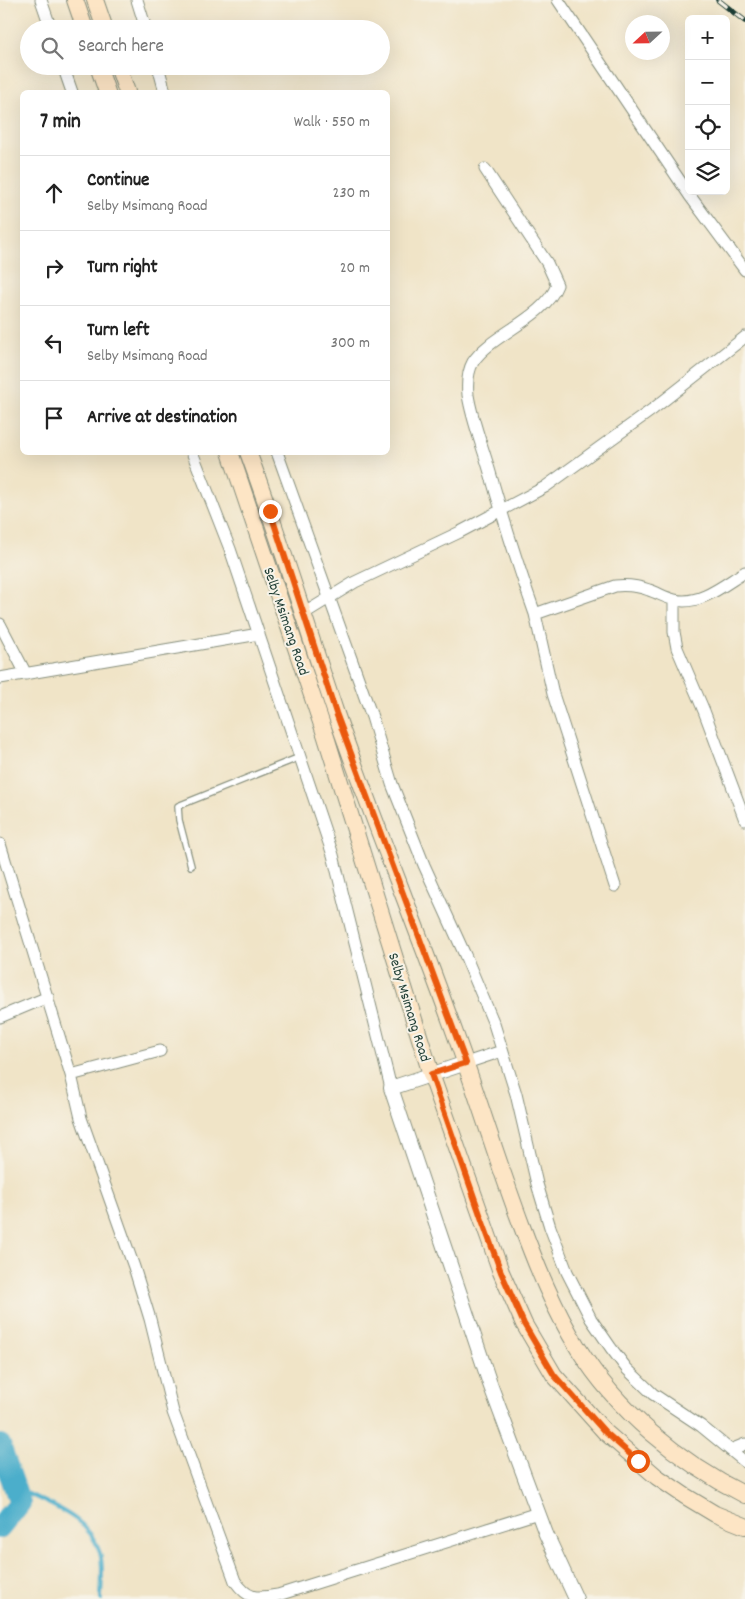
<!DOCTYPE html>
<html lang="en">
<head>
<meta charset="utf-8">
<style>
  :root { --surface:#fff; --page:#f6f6f6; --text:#222; --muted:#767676; --line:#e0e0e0 }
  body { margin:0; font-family:Dekko,sans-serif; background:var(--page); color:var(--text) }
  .controls { position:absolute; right:15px; top:15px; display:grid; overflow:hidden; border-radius:8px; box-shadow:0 5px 20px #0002 }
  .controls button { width:45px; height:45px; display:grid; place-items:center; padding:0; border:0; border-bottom:1px solid var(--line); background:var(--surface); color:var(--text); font:25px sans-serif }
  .compass { position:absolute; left:625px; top:15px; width:45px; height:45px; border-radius:50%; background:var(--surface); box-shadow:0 5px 20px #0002; rotate:248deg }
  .stop { position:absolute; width:15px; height:15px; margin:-11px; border:4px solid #ea580c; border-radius:50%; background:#fff }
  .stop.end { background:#ea580c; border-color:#fff; box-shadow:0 1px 5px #0008 }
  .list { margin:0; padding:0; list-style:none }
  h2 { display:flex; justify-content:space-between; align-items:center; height:65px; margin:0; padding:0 20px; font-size:21px }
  h2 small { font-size:16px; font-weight:400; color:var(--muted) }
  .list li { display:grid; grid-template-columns:32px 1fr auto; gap:15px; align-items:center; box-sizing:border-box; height:75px; padding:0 20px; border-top:1px solid var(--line) }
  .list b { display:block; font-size:19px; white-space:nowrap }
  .list p { margin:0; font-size:16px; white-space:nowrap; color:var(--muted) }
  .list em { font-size:16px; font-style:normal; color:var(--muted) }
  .icon { flex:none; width:28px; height:28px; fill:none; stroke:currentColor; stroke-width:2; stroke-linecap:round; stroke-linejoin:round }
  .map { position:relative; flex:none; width:745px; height:1599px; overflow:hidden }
  .search { position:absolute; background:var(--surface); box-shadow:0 5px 20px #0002; left:20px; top:20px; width:370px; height:55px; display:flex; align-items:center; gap:12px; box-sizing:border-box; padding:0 18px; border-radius:28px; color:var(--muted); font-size:19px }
  .panel { position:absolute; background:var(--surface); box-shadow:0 5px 20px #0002; left:20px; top:90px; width:370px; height:365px; border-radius:8px }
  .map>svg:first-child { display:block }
</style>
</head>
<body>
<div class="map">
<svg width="745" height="1599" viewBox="0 0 745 1599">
  <rect width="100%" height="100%" fill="#f7f3e8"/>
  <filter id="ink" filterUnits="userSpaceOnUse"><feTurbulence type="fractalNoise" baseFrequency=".02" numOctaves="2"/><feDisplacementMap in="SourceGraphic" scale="10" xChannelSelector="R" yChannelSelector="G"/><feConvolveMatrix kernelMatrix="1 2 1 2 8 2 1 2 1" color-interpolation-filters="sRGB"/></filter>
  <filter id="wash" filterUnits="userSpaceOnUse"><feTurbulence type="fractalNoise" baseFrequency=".0096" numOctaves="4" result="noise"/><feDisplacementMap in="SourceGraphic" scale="20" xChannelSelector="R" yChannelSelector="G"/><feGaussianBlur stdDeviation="1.12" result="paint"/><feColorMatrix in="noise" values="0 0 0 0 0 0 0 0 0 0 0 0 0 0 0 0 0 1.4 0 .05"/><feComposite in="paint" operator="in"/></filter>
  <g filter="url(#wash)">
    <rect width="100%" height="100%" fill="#f0e4c7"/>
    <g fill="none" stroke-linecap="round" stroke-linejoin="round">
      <!-- stream -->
      <path stroke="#4caecb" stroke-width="4" d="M15 1487C47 1505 88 1514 100 1553 104 1567 101 1585 101 1599"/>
      <!-- river -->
      <path stroke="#4caecb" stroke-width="22" d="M0 1445 20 1503 0 1528"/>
    </g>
  </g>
  <g filter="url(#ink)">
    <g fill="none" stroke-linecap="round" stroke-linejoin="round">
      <!-- service casing -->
      <g stroke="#88907e" stroke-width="8">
        <path id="service" d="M191 866 179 820 178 806 300 757"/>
      </g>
      <!-- minor casing -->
      <g stroke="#88907e" stroke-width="13">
        <path id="minor" d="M41 0 51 29
          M137 0 146 29
          M558 0 690 196 745 270
          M63 66 72 92
          M158 66 165 92
          M485 169 547 263 557 285C544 319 491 334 473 362 468 371 467 384 468 395 472 420 482 445 489 469 503 518 518 566 535 614L615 586C626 585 638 586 649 590 658 593 666 598 675 600 700 606 725 584 745 572
          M192 452 230 549 333 855 391 1088
          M277 452 372 717 392 784 424 865 465 955 494 1024 516 1094 537 1184 550 1227 567 1272 591 1319 611 1348 627 1369 653 1394 701 1426 745 1462
          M674 600V632L677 648 704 711 745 820
          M303 614 355 582 460 532 545 487 653 409 745 337
          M535 614 553 694 615 886
          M0 624 26 674
          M0 678 259 634
          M0 844 71 1075 81 1118 134 1267 150 1319 173 1412 235 1581C248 1599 255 1599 278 1595L538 1513
          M0 1017 48 997
          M466 1063 502 1051
          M71 1075 160 1051
          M730 1450 745 1444"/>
      </g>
      <!-- tertiary casing -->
      <g stroke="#88907e" stroke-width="16">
        <path id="tertiary" d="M466 1063 391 1088 490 1384 546 1534 576 1599"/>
      </g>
      <!-- secondary casing -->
      <g stroke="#88907e" stroke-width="18">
        <path id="secondary" d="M75 0 85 29
          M95 0 105 29
          M98 66 107 92
          M118 66 127 92
          M230 452 326 737 431 1074 501 1272 524 1324 554 1375 605 1432 657 1477 685 1496 715 1514 745 1526
          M248 452C280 538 306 625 335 711 373 821 418 929 457 1039 479 1100 498 1163 521 1224 537 1267 554 1309 578 1348 617 1411 679 1462 745 1495"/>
      </g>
      <!-- service -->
      <use href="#service" stroke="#fff" stroke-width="5.5"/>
      <!-- minor -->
      <use href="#minor" stroke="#fff" stroke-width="11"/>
      <!-- tertiary -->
      <use href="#tertiary" stroke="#fff" stroke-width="14"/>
      <!-- secondary -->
      <use href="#secondary" stroke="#fde5c5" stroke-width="16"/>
      <!-- rail casing -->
      <g stroke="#1f3d34" stroke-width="5.5">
        <path id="rail" d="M718 0 745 21"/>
      </g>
      <!-- rail -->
      <use href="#rail" stroke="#f7f3e8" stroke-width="4" stroke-dasharray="11" stroke-linecap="butt"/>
    </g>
  </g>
  <g fill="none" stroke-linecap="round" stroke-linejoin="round" filter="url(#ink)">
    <!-- route -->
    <path stroke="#ea580c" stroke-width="6" d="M270 511 336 713 466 1063 431 1074 482 1220 501 1272 524 1324 554 1375 605 1432 638 1461"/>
  </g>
  <g text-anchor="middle" stroke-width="4" stroke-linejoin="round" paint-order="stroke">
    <!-- street labels -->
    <g font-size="15" fill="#1f3d34" stroke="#f7f3e8">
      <text transform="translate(287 621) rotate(71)" y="5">Selby Msimang Road</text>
      <text transform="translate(410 1007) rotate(73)" y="5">Selby Msimang Road</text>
    </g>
  </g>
</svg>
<div class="controls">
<button>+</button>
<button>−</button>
<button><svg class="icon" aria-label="locate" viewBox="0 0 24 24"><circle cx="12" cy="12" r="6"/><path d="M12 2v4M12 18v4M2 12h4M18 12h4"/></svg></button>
<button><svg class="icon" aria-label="layers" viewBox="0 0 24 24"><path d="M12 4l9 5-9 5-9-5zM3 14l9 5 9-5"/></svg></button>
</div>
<svg class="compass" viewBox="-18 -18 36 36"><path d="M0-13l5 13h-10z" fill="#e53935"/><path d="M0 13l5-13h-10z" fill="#767676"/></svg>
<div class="stop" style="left:638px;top:1461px"></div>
<div class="stop end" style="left:270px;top:511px"></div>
<div class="search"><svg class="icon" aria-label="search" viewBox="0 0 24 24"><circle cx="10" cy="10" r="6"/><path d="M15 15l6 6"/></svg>Search here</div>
<section class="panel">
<h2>7 min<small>Walk · 550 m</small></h2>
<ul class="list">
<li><svg class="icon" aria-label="ahead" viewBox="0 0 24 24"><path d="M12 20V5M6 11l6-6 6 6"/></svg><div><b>Continue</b><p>Selby Msimang Road</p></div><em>230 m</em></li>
<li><svg class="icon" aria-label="right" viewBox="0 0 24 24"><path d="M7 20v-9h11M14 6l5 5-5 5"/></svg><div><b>Turn right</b></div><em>20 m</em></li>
<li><svg class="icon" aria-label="left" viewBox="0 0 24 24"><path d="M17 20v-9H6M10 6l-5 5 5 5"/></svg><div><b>Turn left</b><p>Selby Msimang Road</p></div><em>300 m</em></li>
<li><svg class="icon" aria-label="arrive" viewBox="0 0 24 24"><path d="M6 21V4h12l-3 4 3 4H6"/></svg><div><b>Arrive at destination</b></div></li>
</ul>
</section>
</div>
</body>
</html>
